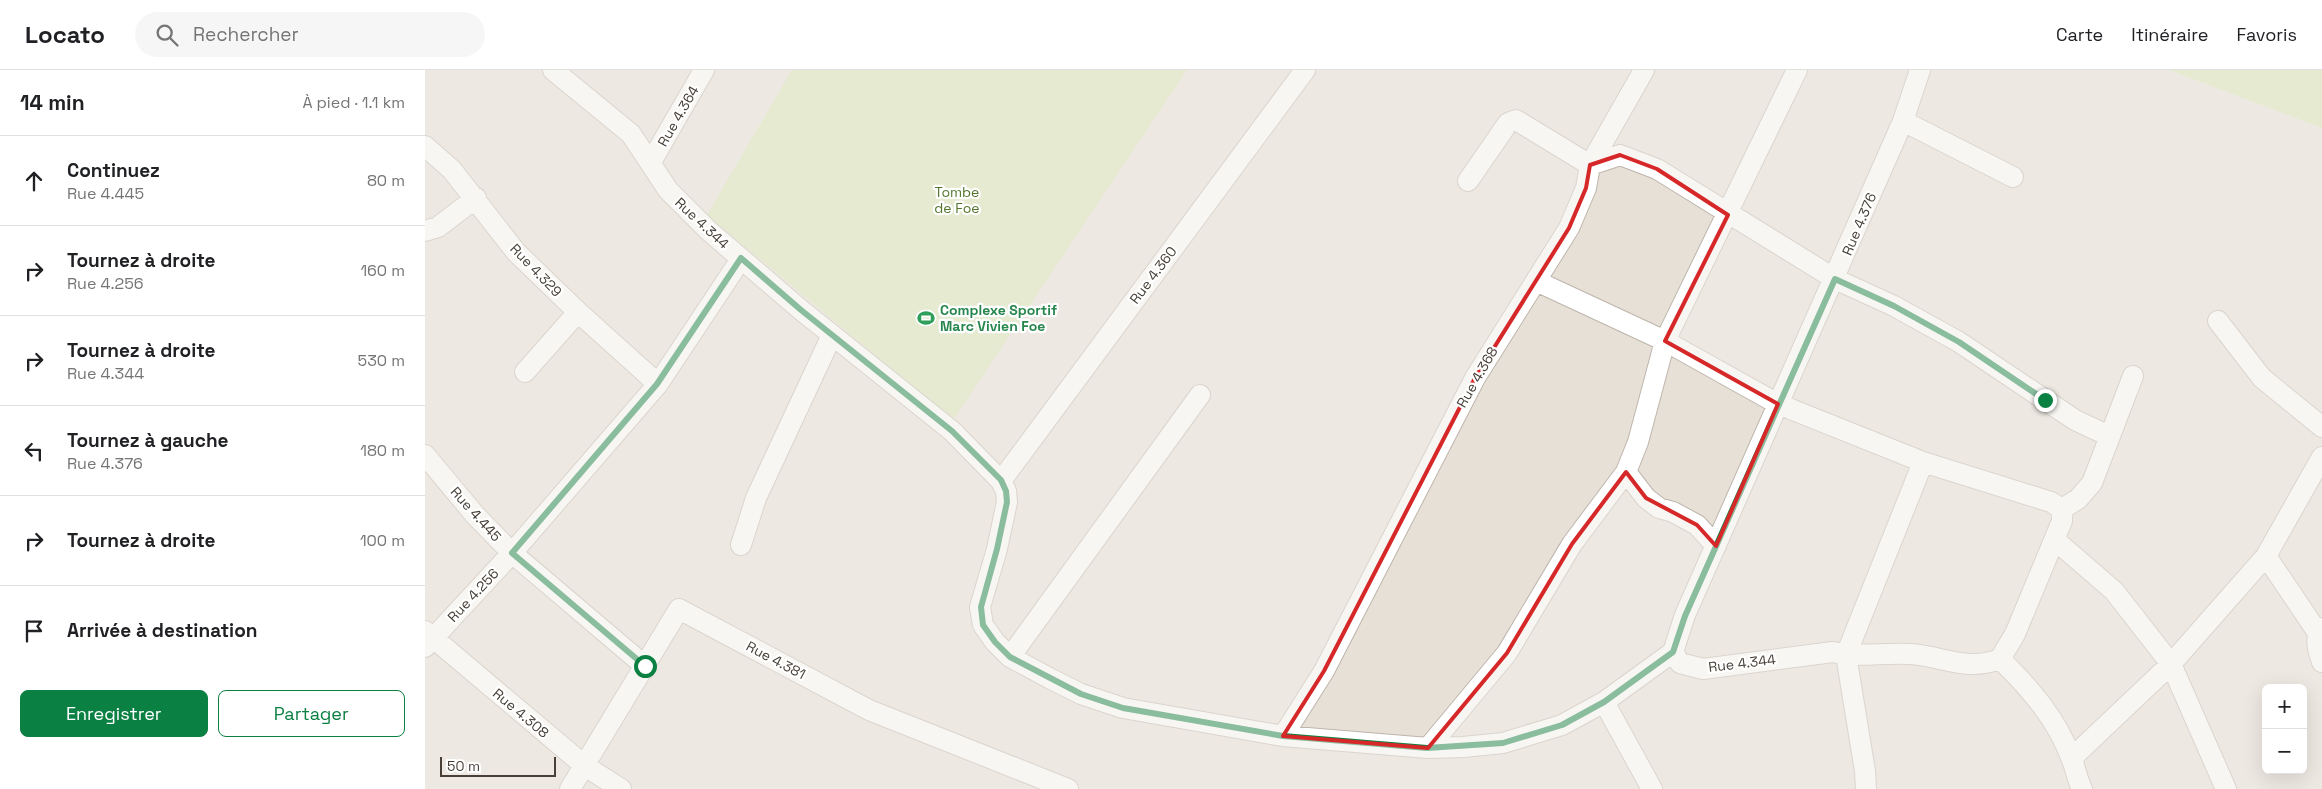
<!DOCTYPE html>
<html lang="fr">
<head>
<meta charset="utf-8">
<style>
  :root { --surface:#fff; --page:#f6f6f6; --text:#202124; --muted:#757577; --line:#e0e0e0; --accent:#0b8043 }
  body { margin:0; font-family:"Space Grotesk",sans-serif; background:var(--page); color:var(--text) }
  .controls { position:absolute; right:15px; bottom:15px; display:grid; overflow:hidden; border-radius:8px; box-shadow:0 5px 20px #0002 }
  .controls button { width:45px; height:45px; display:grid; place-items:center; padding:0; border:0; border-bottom:1px solid var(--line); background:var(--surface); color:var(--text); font:25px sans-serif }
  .scale { position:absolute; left:15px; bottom:12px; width:116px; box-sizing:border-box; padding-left:5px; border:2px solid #473f38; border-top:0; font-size:14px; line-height:18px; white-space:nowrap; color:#473f38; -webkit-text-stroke:4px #fff; paint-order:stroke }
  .stop { position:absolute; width:15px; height:15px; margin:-11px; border:4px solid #0b8043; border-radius:50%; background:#fff }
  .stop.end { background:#0b8043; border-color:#fff; box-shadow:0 1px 5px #0008 }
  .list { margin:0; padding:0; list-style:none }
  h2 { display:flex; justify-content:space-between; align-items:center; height:65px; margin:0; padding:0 20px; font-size:21px }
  h2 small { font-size:16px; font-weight:400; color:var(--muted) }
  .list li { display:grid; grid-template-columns:32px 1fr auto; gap:15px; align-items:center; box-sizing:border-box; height:90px; padding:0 20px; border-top:1px solid var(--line) }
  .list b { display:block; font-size:19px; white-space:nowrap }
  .list p { margin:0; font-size:16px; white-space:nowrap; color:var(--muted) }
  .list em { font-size:16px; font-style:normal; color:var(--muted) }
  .actions { display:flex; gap:10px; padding:15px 20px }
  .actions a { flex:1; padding:11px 0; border:1px solid var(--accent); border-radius:8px; text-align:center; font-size:18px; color:var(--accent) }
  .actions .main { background:var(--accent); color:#fff }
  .icon { flex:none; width:28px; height:28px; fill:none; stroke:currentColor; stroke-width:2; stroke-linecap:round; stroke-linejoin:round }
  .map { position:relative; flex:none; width:1897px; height:719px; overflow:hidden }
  header { display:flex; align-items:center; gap:30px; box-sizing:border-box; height:70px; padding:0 25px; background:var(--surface); border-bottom:1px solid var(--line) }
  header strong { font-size:24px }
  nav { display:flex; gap:28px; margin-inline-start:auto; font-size:18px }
  .search { width:350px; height:45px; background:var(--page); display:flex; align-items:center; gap:12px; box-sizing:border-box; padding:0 18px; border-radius:28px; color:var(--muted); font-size:19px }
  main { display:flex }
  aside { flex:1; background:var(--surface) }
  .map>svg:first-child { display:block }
</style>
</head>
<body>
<header>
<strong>Locato</strong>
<div class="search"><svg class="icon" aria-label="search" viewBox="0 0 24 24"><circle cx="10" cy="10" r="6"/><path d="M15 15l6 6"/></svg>Rechercher</div>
<nav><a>Carte</a><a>Itinéraire</a><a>Favoris</a></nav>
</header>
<main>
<aside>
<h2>14 min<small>À pied · 1.1 km</small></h2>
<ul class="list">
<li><svg class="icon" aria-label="ahead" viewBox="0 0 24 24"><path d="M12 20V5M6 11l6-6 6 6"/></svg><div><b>Continuez</b><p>Rue 4.445</p></div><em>80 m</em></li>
<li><svg class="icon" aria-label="right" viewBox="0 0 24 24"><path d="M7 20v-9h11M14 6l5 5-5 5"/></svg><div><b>Tournez à droite</b><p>Rue 4.256</p></div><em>160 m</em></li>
<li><svg class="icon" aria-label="right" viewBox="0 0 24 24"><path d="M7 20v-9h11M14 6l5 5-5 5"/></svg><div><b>Tournez à droite</b><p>Rue 4.344</p></div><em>530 m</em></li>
<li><svg class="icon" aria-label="left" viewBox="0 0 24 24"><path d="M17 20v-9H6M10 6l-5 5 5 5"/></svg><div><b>Tournez à gauche</b><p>Rue 4.376</p></div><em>180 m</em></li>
<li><svg class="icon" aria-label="right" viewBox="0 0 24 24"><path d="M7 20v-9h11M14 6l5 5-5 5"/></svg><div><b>Tournez à droite</b></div><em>100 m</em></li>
<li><svg class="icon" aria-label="arrive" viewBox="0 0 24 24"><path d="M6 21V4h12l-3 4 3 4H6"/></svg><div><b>Arrivée à destination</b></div></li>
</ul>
<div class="actions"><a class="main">Enregistrer</a><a>Partager</a></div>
</aside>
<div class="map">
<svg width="1897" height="719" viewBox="0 0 1897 719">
  <rect width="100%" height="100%" fill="#f3efe9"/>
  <!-- residential -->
  <path fill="#e7e0d7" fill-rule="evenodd" d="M0 0H1744L1897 58V719H0ZM1841 618H1878V700H1841Z"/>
  <!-- green -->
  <path fill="#d5e5b4" d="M367 0H762L528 350 282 145Z
    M1744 0H1897V58Z"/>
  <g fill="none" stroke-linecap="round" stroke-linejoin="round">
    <!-- minor casing -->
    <g stroke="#beb5ac" stroke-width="22">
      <path id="minor" d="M128 0 206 64 243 120 284 161 376 240 527 361 576 411 581 421 582 432 572 479 555 537 558 555 570 572 585 587 626 609 656 624 698 638 858 666 1003 678 1038 677 1078 673 1137 655 1179 632 1248 582 1255 593 1278 599 1408 582C1433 588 1459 582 1485 584 1518 586 1541 602 1575 589
        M1478 51 1588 107
        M0 76 27 100 91 182 153 242 233 314
        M226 92 279 0
        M1165 95 1195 85 1232 99 1410 209 1469 236 1534 272 1650 350 1684 366
        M1165 95 1219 0
        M0 161 13 157 51 128
        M1111 211 1240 271 1353 334 1498 392 1626 432 1637 439
        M1793 251 1837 308 1897 357
        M100 302 153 242
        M0 385 50 445 87 483 220 596
        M1201 402 1221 428 1234 438 1248 442 1272 455 1291 476
        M576 411 880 0
        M1637 439 1653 429 1667 413 1708 306
        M1630 470 1689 521 1746 594 1801 719
        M316 475 331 428 407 265
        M1841 486 1893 563
        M1897 558C1889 569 1893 580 1897 592
        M0 561 160 696 196 719
        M0 577 87 483 233 314 316 189
        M1248 582 1260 545 1478 51 1495 0
        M585 587 775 325
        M1575 589 1590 564 1637 451V439
        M1575 589C1605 618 1632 649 1647 690 1651 700 1652 709 1657 719
        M1179 632 1227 719
        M858 666 899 601 1050 308 1144 158 1161 118 1165 95 1091 50 1083 53 1043 111
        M1003 678 1082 583 1147 474 1201 402 1213 372 1240 271 1372 0
        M1648 691 1651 684 1746 594 1841 486 1897 387
        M145 719 254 539 444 640 643 719
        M1441 719 1440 701 1421 585 1498 392"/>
    </g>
    <!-- minor -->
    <use href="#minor" stroke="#fff" stroke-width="20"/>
  </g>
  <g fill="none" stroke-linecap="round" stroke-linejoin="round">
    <!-- route -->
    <path stroke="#0b8043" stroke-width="6" d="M220 596 87 483 232 314 316 188 376 240 527 361 576 410 581 421 582 432 572 479 556 537 558 555 570 572 585 587 656 624 698 638 858 666 1002 678 1078 673 1137 655 1179 632 1248 582 1260 546 1410 209 1469 236 1534 272 1620 330"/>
  </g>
  <!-- marked area -->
  <path d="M0 0H1897V719H0ZM1195 85 1232 99 1303 145 1240 271 1353 334 1291 476 1272 455 1221 428 1201 402 1147 474 1082 583 1003 678 858 666 899 601 1050 308 1144 158 1161 118 1165 95Z" fill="#f3efe9" fill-opacity=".55" fill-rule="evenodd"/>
  <path fill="none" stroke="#d62828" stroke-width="4" stroke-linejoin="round" d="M1195 85 1232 99 1303 145 1240 271 1353 334 1291 476 1272 455 1221 428 1201 402 1147 474 1082 583 1003 678 858 666 899 601 1050 308 1144 158 1161 118 1165 95Z"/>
  <!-- icons -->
  <defs>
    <g id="stadium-bare" transform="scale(1.35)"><path d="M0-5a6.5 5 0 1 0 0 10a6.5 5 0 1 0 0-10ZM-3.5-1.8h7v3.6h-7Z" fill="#2e9e5b" stroke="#fff" stroke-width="2.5" paint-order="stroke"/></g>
  </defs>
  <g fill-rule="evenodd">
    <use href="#stadium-bare" x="501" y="248"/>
  </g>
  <g text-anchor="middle" stroke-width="4.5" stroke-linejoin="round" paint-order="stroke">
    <!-- street labels -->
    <g font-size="14" fill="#473f38" stroke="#fff">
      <text transform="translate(253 46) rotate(-60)" y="5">Rue 4.364</text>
      <text transform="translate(277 153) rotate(43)" y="5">Rue 4.344</text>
      <text transform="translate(1434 154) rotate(-67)" y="5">Rue 4.376</text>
      <text transform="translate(111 200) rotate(46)" y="5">Rue 4.329</text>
      <text transform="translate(728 205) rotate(-53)" y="5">Rue 4.360</text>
      <text transform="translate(1052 307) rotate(-60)" y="5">Rue 4.368</text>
      <text transform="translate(51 444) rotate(48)" y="5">Rue 4.445</text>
      <text transform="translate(48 525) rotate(-47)" y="5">Rue 4.256</text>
      <text transform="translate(351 590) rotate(28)" y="5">Rue 4.381</text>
      <text transform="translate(1317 593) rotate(-7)" y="5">Rue 4.344</text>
      <text transform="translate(96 643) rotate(40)" y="5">Rue 4.308</text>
    </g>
    <!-- park labels -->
    <g font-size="14" fill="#52752e" stroke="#fff">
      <text x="532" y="127">Tombe<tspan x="532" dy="16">de Foe</tspan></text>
    </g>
    <!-- leisure labels -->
    <g font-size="14" font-weight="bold" fill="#27864d" stroke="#fff" text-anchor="start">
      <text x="515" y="245">Complexe Sportif<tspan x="515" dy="16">Marc Vivien Foe</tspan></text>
    </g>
  </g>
</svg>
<div class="controls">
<button>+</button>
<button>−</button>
</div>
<div class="scale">50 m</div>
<div class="stop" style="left:220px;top:596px"></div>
<div class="stop end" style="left:1620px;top:330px"></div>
</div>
</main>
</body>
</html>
